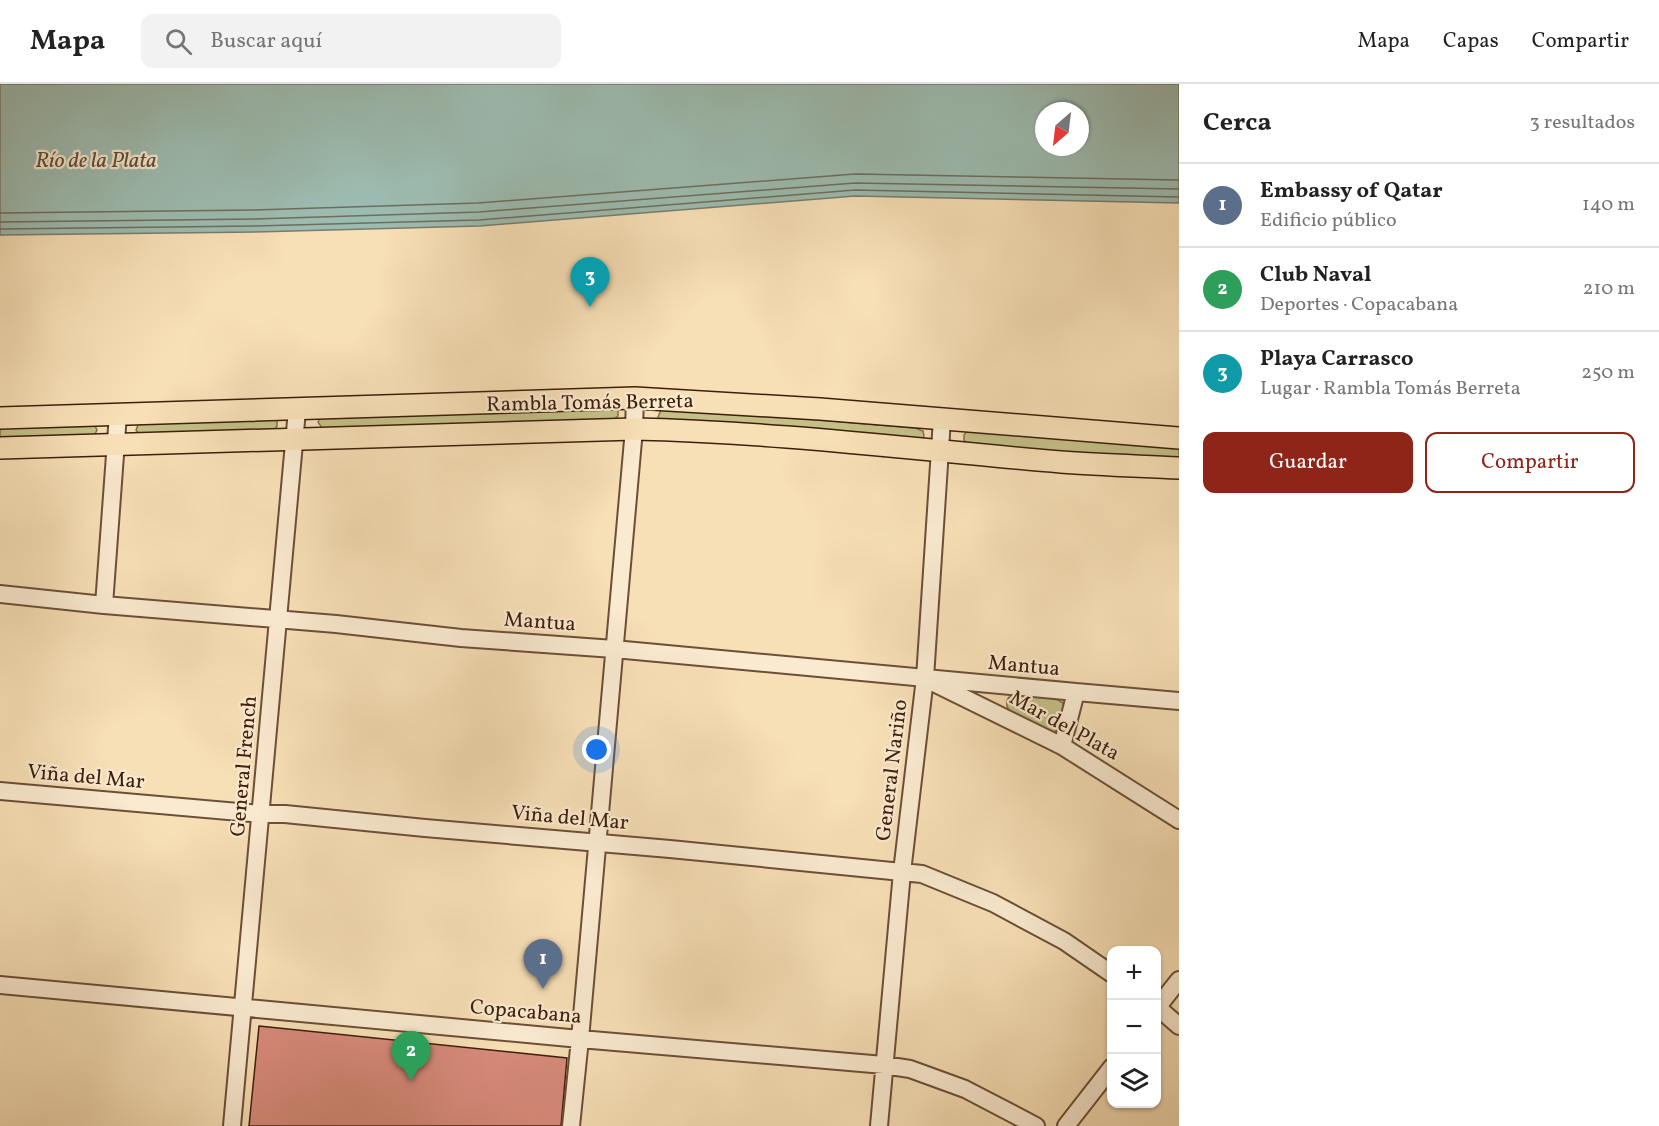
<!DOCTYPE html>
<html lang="es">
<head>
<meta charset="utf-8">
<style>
  :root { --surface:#fff; --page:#f2f2f2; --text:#222; --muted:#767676; --line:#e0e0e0; --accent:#8f2418 }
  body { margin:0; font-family:Vollkorn,serif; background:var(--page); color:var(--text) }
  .controls { position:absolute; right:18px; bottom:18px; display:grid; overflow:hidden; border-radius:12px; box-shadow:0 2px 4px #0004 }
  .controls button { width:54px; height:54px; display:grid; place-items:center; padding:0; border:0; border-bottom:2px solid var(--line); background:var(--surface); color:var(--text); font:30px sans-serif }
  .compass { position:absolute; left:1035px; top:18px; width:54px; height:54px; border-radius:50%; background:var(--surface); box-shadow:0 2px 4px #0004; rotate:208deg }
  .you { position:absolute; left:597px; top:666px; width:21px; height:21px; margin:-15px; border:4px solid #fff; border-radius:50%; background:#1a73e8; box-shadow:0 0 0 9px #1a73e833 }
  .badge { display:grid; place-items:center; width:39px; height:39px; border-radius:50%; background:var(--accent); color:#fff; font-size:20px; font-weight:700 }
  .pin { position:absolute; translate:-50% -50px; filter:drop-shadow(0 2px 3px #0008) }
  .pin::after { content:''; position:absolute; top:32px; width:21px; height:18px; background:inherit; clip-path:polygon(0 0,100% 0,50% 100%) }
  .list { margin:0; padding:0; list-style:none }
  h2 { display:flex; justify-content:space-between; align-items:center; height:78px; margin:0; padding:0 24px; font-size:26px }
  h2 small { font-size:20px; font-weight:400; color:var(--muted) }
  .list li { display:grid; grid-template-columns:39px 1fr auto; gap:18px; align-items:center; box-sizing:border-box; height:84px; padding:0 24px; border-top:2px solid var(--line) }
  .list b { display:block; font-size:22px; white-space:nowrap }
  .list p { margin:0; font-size:20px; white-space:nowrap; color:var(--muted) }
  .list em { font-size:20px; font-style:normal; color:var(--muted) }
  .actions { display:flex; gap:12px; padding:18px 24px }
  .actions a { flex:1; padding:14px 0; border:2px solid var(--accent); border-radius:12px; text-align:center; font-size:21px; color:var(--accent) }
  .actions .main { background:var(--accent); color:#fff }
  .icon { flex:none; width:33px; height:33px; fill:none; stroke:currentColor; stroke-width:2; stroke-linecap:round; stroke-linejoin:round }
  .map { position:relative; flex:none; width:1179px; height:1042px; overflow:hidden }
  header { display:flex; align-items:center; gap:36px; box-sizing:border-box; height:84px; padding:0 30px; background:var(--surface); border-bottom:2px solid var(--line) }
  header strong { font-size:28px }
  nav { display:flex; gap:33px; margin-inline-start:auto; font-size:21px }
  .search { width:420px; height:54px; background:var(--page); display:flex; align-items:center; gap:15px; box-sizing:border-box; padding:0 21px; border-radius:12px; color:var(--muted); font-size:22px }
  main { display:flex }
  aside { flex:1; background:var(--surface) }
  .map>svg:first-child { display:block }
</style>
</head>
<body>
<header>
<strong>Mapa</strong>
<div class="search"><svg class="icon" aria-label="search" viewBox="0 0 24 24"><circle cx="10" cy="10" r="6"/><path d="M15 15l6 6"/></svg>Buscar aquí</div>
<nav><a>Mapa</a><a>Capas</a><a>Compartir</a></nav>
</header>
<main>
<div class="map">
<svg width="1179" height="1042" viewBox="0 0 1179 1042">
  <rect width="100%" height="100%" fill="#f7dfb6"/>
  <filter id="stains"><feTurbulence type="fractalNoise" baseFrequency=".00333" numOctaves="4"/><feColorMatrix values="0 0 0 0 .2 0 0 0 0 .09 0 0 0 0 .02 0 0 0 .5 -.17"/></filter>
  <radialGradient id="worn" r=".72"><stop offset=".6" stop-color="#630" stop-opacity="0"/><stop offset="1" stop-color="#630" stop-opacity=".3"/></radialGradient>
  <!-- green -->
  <path fill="#c4c088" stroke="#80704a" stroke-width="1.5" d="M613 323 618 327V332L613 336 322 344 318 338 321 332Z
    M661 326 809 335 915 344 923 347 924 352 922 356 660 337 658 333Z
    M273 334 277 337V342L273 348 139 350 136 346 139 339Z
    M94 340 97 346 94 352 0 356V341Z
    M967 347 1179 364V378L968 360 964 356V351Z
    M1013 610 1053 613 1063 619C1066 628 1061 643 1053 649L1011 629C1005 622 1005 615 1013 610Z"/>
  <!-- water -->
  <path fill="#9dbcb1" stroke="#777d6f" stroke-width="1.5" fill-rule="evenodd" d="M0 0H1179V119L855 112 480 142 255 148 0 151ZM1044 27H1080V63H1044Z"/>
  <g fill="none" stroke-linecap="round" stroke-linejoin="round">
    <!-- shore -->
    <path stroke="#6d6e5e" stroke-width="1.5" d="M0 129 254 126 478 119 855 90 1179 96
      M0 138 255 135 479 128 855 99 1179 105
      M0 145 255 142 479 136 855 106 1179 113"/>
  </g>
  <!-- building -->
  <path fill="#d78a7a" stroke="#3d1f0c" stroke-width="1.5" d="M259 942 567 974 561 1042H249Z"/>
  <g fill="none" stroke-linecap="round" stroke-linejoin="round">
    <!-- minor casing -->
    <g stroke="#6c4f36" stroke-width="20">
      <path id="minor" d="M0 510 104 521 336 540 461 554 614 565 1076 608
        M104 521 118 330
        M934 599 1062 662 1179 736
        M1062 662 1076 608 1179 617
        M0 707 261 730H285L425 744 670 765 922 790 993 819 1064 857 1112 890
        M0 901 580 955 884 981 910 985 965 1005 1036 1042
        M1156 922 1179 942
        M1156 925 1179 896
        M232 1042 297 326
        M571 1042 580 955 634 345 635 314
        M879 1042 902 788 925 594 942 335
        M1066 1042 1112 983"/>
    </g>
    <!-- major casing -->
    <g stroke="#3d1f0c" stroke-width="24">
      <path id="major" d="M0 334 635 314 820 325 1179 354
        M0 364 634 345C777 348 919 366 1061 378 1100 381 1140 382 1179 384"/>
    </g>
    <!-- minor -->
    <use href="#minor" stroke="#faead0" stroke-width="16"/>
    <!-- major -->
    <use href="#major" stroke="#f7dfb6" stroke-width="21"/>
  </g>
  <g text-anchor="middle" stroke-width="4.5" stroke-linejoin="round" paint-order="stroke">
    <!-- street labels -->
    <g font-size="21" fill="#3d1f0c" stroke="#faead0">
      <text transform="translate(590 318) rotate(-1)" y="7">Rambla Tomás Berreta</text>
      <text transform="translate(540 537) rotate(4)" y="7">Mantua</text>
      <text transform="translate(1024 581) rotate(5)" y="7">Mantua</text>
      <text transform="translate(1065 641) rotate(29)" y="7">Mar del Plata</text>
      <text transform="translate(243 682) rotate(-85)" y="7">General French</text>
      <text transform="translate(891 686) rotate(-83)" y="7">General Nariño</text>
      <text transform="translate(86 692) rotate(5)" y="7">Viña del Mar</text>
      <text transform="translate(570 733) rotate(5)" y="7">Viña del Mar</text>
      <text transform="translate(526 927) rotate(5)" y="7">Copacabana</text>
    </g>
    <!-- water labels -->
    <g font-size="22" font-style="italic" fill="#5a4e3e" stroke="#faead0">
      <text x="96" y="83">Río de la Plata</text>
    </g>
  </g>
  <rect width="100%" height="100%" filter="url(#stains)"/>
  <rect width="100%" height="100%" fill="url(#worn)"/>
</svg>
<div class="controls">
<button>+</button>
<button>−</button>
<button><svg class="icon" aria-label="layers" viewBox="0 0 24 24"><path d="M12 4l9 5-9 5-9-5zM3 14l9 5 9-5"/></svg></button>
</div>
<svg class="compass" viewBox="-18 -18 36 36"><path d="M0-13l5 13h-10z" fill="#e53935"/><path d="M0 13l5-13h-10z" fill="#767676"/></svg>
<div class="you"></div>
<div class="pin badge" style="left:543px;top:905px;background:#5c6f8a">1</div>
<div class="pin badge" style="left:411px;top:997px;background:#2e9e5b">2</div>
<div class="pin badge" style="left:590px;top:223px;background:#0f9aa8">3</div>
</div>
<aside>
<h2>Cerca<small>3 resultados</small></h2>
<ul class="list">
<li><span class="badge" style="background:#5c6f8a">1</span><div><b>Embassy of Qatar</b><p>Edificio público</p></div><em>140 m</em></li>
<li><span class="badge" style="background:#2e9e5b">2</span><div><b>Club Naval</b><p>Deportes · Copacabana</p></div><em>210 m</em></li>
<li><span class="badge" style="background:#0f9aa8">3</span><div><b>Playa Carrasco</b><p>Lugar · Rambla Tomás Berreta</p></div><em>250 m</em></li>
</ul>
<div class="actions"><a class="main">Guardar</a><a>Compartir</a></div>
</aside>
</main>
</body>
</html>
